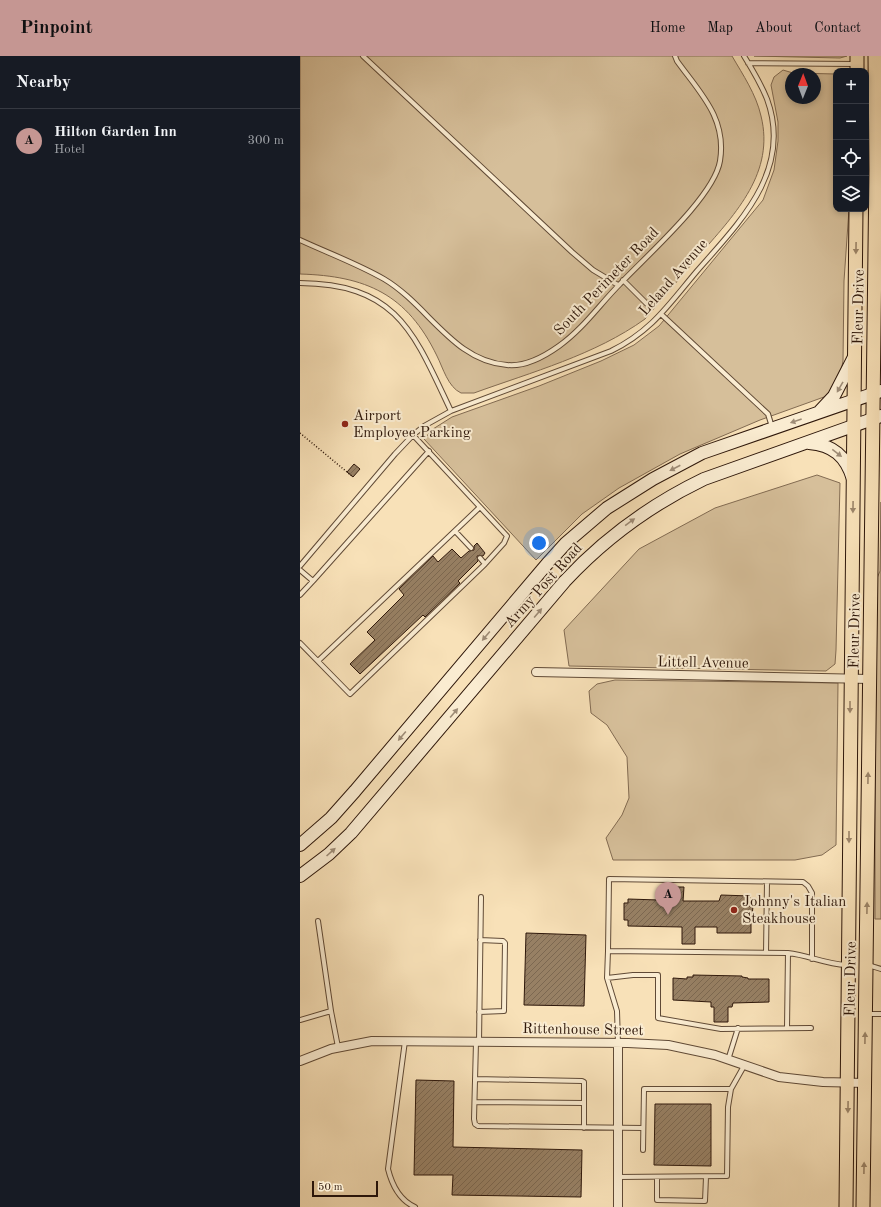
<!DOCTYPE html>
<html lang="en">
<head>
<meta charset="utf-8">
<style>
  :root { --surface:#171b24; --page:#20242c; --text:#f1f3f6; --muted:#9ea1a6; --line:#363941; --accent:#c59692 }
  body { margin:0; font-family:"Old Standard TT",serif; background:var(--page); color:var(--text) }
  .controls { position:absolute; right:12px; top:12px; display:grid; overflow:hidden; border-radius:8px; box-shadow:0 2px 6px #0003 }
  .controls button { width:36px; height:36px; display:grid; place-items:center; padding:0; border:0; border-bottom:1px solid var(--line); background:var(--surface); color:var(--text); font:20px sans-serif }
  .compass { position:absolute; left:485px; top:12px; width:36px; height:36px; border-radius:50%; background:var(--surface); box-shadow:0 2px 6px #0003; rotate:1deg }
  .scale { position:absolute; left:12px; bottom:10px; width:66px; box-sizing:border-box; padding-left:4px; border:2px solid #2e170a; border-top:0; font-size:11px; line-height:14px; white-space:nowrap; color:#2e170a; -webkit-text-stroke:3px #faecd1; paint-order:stroke }
  .you { position:absolute; left:239px; top:487px; width:14px; height:14px; margin:-10px; border:3px solid #fff; border-radius:50%; background:#1a73e8; box-shadow:0 0 0 6px #1a73e833 }
  .badge { display:grid; place-items:center; width:26px; height:26px; border-radius:50%; background:var(--accent); color:#111; font-size:13px; font-weight:700 }
  .pin { position:absolute; translate:-50% -33px; filter:drop-shadow(0 1px 2px #0008) }
  .pin::after { content:''; position:absolute; top:21px; width:14px; height:12px; background:inherit; clip-path:polygon(0 0,100% 0,50% 100%) }
  .list { margin:0; padding:0; list-style:none }
  h2 { display:flex; justify-content:space-between; align-items:center; height:52px; margin:0; padding:0 16px; font-size:17px }
  h2 small { font-size:13px; font-weight:400; color:var(--muted) }
  .list li { display:grid; grid-template-columns:26px 1fr auto; gap:12px; align-items:center; box-sizing:border-box; height:64px; padding:0 16px; border-top:1px solid var(--line) }
  .list b { display:block; font-size:15px; white-space:nowrap }
  .list p { margin:0; font-size:13px; white-space:nowrap; color:var(--muted) }
  .list em { font-size:13px; font-style:normal; color:var(--muted) }
  .icon { flex:none; width:22px; height:22px; fill:none; stroke:currentColor; stroke-width:2; stroke-linecap:round; stroke-linejoin:round }
  .map { position:relative; flex:none; width:581px; height:1151px; overflow:hidden }
  header { display:flex; align-items:center; gap:24px; box-sizing:border-box; height:56px; padding:0 20px; background:var(--accent); color:#111 }
  header strong { font-size:19px }
  nav { display:flex; gap:22px; margin-inline-start:auto; font-size:14px }
  main { display:flex }
  aside { flex:1; background:var(--surface) }
  .map>svg:first-child { display:block }
</style>
</head>
<body>
<header>
<strong>Pinpoint</strong>
<nav><a>Home</a><a>Map</a><a>About</a><a>Contact</a></nav>
</header>
<main>
<aside>
<h2>Nearby<small></small></h2>
<ul class="list">
<li><span class="badge">A</span><div><b>Hilton Garden Inn</b><p>Hotel</p></div><em>300 m</em></li>
</ul>
</aside>
<div class="map">
<svg width="581" height="1151" viewBox="0 0 581 1151">
  <defs>
    <pattern id="building-hatch" width="6" height="6" patternUnits="userSpaceOnUse"><rect width="6" height="6" fill="#978064"/><path d="M-1 1l2-2M0 6l6-6M5 7l2-2" fill="none" stroke="#7c6851"/></pattern>
  </defs>
  <rect width="100%" height="100%" fill="#f8e1b8"/>
  <filter id="stains"><feTurbulence type="fractalNoise" baseFrequency=".005" numOctaves="4"/><feColorMatrix values="0 0 0 0 .2 0 0 0 0 .09 0 0 0 0 .02 0 0 0 .5 -.17"/></filter>
  <radialGradient id="worn" r=".72"><stop offset=".6" stop-color="#630" stop-opacity="0"/><stop offset="1" stop-color="#630" stop-opacity=".3"/></radialGradient>
  <!-- grass -->
  <path fill="#d6bf9a" stroke="#826b52" fill-rule="evenodd" d="M0 0H432C443 19 456 38 461 60 475 116 436 157 402 196 383 218 364 241 345 263 295 299 232 316 174 337H161C148 331 143 312 137 300 107 238 66 220 0 218Z
    M454 0H547L540 2Z
    M483 14 493 17 536 18V153H549L544 225 543 305 540 320 533 332 524 341 460 364 380 398 319 432 282 458 236 504 124 383 133 373 152 361 239 330 301 305 334 289 359 270 463 144 474 114 478 85V66L471 29 474 21ZM491 18H515V42H491Z
    M517 419 540 427 536 594 535 608 526 615 269 610 264 574 339 493 415 452Z
    M581 446V863H575V527L580 515Z
    M315 624 538 627 536 789 522 799 495 804H313L306 782 322 759 329 742 327 701 307 669 291 657 289 635 297 628Z"/>
  <!-- building -->
  <path fill="url(#building-hatch)" stroke="#2e170a" d="M54 408 60 413 53 421 47 416Z
    M177 487 185 497 183 500H177L178 505 158 525 160 527 125 561 123 559 60 618 50 608 75 584 67 576 104 539 99 533 133 500 138 506 152 493 161 502 169 495 174 494V490Z
    M359 831H384L383 845H419L421 839 450 840 449 850H453L452 860H456L455 867H451V877H417V871H395V888H382V871L328 870V864H324V847H328V843L359 844Z
    M226 877 286 879 284 950 224 949Z
    M393 919 442 920V921L448 922V923H469V946L433 947 432 951H428V966H414V951H411V946L373 944V922L387 923V921H393Z
    M116 1024 154 1025 153 1091 282 1094 281 1141 152 1139 153 1119H114Z
    M355 1048H411V1110L354 1109Z"/>
  <g fill="none" stroke-linecap="round" stroke-linejoin="round">
    <!-- service casing -->
    <g stroke="#604a36" stroke-width="6">
      <path id="service" d="M63 0 272 196 293 214 318 229
        M448 7 555 8
        M0 184C28 197 58 208 84 223 128 249 153 305 207 309 225 311 245 300 259 290 283 273 300 248 320 228 345 201 414 141 420 105 427 62 400 37 377 5L375 0
        M323 224 347 248
        M0 227C98 228 114 277 151 355
        M362 259 468 358 472 371
        M155 475 171 492
        M180 502 185 508
        M0 510 95 398 113 379 124 370 151 355 311 295C352 275 369 248 397 215 440 166 493 114 467 43 461 28 452 13 444 0
        M0 514 13 525 0 539
        M13 525 129 395
        M0 587 50 638 185 508 204 487 207 480 113 379
        M18 605 180 451
        M18 865 31 955
        M308 895 309 823 503 826 508 830 512 837V903
        M466 897 467 826
        M568 909 581 913
        M307 922 333 919H358V962L421 973 511 972
        M179 956 204 955 205 887 203 885 180 884
        M568 958H581
        M0 964 31 955 38 991
        M487 972 488 897
        M105 985 88 1113C92 1129 99 1144 115 1151
        M176 986 174 1063 175 1068 178 1070 343 1072
        M179 986 181 841
        M318 987 317 955 307 922 308 895 488 897C508 899 525 908 546 909
        M428 1004 438 972
        M175 1023 282 1025 284 1026V1072
        M175 1046 284 1047
        M343 1094 344 1033H431
        M318 1121 427 1120 428 1051 431 1033 444 1010
        M357 1121V1144L405 1145 406 1121"/>
    </g>
    <!-- minor casing -->
    <g stroke="#604a36" stroke-width="10">
      <path id="minor" d="M236 616 569 623
        M318 987V1151
        M0 1005 31 993 72 985 328 987 368 989 415 999 479 1021 523 1026 565 1027"/>
    </g>
    <!-- secondary casing -->
    <g stroke="#2e170a" stroke-width="14">
      <path id="secondary" d="M519 356 534 340 554 301
        M509 387C533 389 546 400 553 423
        M0 789 31 762 55 735 247 508 266 487 307 452 353 423 402 397 581 335
        M0 820 29 798 51 777 265 525C306 481 350 449 404 423L581 360"/>
    </g>
    <!-- primary casing -->
    <g stroke="#2e170a" stroke-width="15">
      <path id="primary" d="M557 15V0
        M546 1151 556 153
        M563 1151 576 114 575 0"/>
    </g>
    <!-- path -->
    <path stroke="#2e170a" stroke-width="1.5" stroke-dasharray="1 2" stroke-linecap="butt" d="M0 377 53 421"/>
    <!-- service -->
    <use href="#service" stroke="#faecd1" stroke-width="4"/>
    <!-- minor -->
    <use href="#minor" stroke="#faecd1" stroke-width="8"/>
    <!-- secondary -->
    <use href="#secondary" stroke="#faecd1" stroke-width="12"/>
    <!-- primary -->
    <use href="#primary" stroke="#f8e1b8" stroke-width="13"/>
  </g>
  <!-- one-way arrows -->
  <defs><path id="oneway-solid" d="M-6-.8H1V-3.2L6.5 0L1 3.2V.8H-6Z"/></defs>
  <g fill="#9d866a">
    <use href="#oneway-solid" transform="translate(556 192) rotate(91)"/>
    <use href="#oneway-solid" transform="translate(553 451) rotate(91)"/>
    <use href="#oneway-solid" transform="translate(550 651) rotate(90)"/>
    <use href="#oneway-solid" transform="translate(568 722) rotate(-89)"/>
    <use href="#oneway-solid" transform="translate(549 781) rotate(90)"/>
    <use href="#oneway-solid" transform="translate(567 852) rotate(-89)"/>
    <use href="#oneway-solid" transform="translate(565 982) rotate(-89)"/>
    <use href="#oneway-solid" transform="translate(548 1051) rotate(91)"/>
    <use href="#oneway-solid" transform="translate(564 1112) rotate(-89)"/>
  </g>
  <g fill="#9e8c77">
    <use href="#oneway-solid" transform="translate(540 331) rotate(120)"/>
    <use href="#oneway-solid" transform="translate(496 365) rotate(161)"/>
    <use href="#oneway-solid" transform="translate(537 397) rotate(38)"/>
    <use href="#oneway-solid" transform="translate(375 412) rotate(153)"/>
    <use href="#oneway-solid" transform="translate(330 466) rotate(-36)"/>
    <use href="#oneway-solid" transform="translate(238 557) rotate(-50)"/>
    <use href="#oneway-solid" transform="translate(186 580) rotate(130)"/>
    <use href="#oneway-solid" transform="translate(154 657) rotate(-50)"/>
    <use href="#oneway-solid" transform="translate(102 680) rotate(130)"/>
    <use href="#oneway-solid" transform="translate(31 796) rotate(-42)"/>
  </g>
  <!-- markers -->
  <g fill="#8f2418" stroke="#faecd1" stroke-width="1.5">
    <circle cx="45" cy="368" r="4"/>
    <circle cx="434" cy="854" r="4"/>
  </g>
  <g text-anchor="middle" stroke-width="4" stroke-linejoin="round" paint-order="stroke">
    <!-- street labels -->
    <g font-size="15" fill="#2e170a" stroke="#faecd1">
      <text transform="translate(373 221) rotate(-49)" y="5">Leland Avenue</text>
      <text transform="translate(306 225) rotate(-46)" y="5">South Perimeter Road</text>
      <text transform="translate(558 251) rotate(-89)" y="5">Fleur Drive</text>
      <text transform="translate(243 529) rotate(-48)" y="5">Army Post Road</text>
      <text transform="translate(554 575) rotate(-89)" y="5">Fleur Drive</text>
      <text transform="translate(403 606) rotate(1)" y="5">Littell Avenue</text>
      <text transform="translate(550 923) rotate(-89)" y="5">Fleur Drive</text>
      <text transform="translate(283 973) rotate(1)" y="5">Rittenhouse Street</text>
    </g>
    <!-- poi labels -->
    <g font-size="15" fill="#2e170a" stroke="#faecd1" text-anchor="start">
      <text x="53" y="364">Airport<tspan x="53" dy="17">Employee Parking</tspan></text>
      <text x="442" y="850">Johnny's Italian<tspan x="442" dy="17">Steakhouse</tspan></text>
    </g>
  </g>
  <rect width="100%" height="100%" filter="url(#stains)"/>
  <rect width="100%" height="100%" fill="url(#worn)"/>
</svg>
<div class="controls">
<button>+</button>
<button>−</button>
<button><svg class="icon" aria-label="locate" viewBox="0 0 24 24"><circle cx="12" cy="12" r="6"/><path d="M12 2v4M12 18v4M2 12h4M18 12h4"/></svg></button>
<button><svg class="icon" aria-label="layers" viewBox="0 0 24 24"><path d="M12 4l9 5-9 5-9-5zM3 14l9 5 9-5"/></svg></button>
</div>
<svg class="compass" viewBox="-18 -18 36 36"><path d="M0-13l5 13h-10z" fill="#e53935"/><path d="M0 13l5-13h-10z" fill="#9ea1a6"/></svg>
<div class="scale">50 m</div>
<div class="you"></div>
<div class="pin badge" style="left:368px;top:859px">A</div>
</div>
</main>
</body>
</html>
